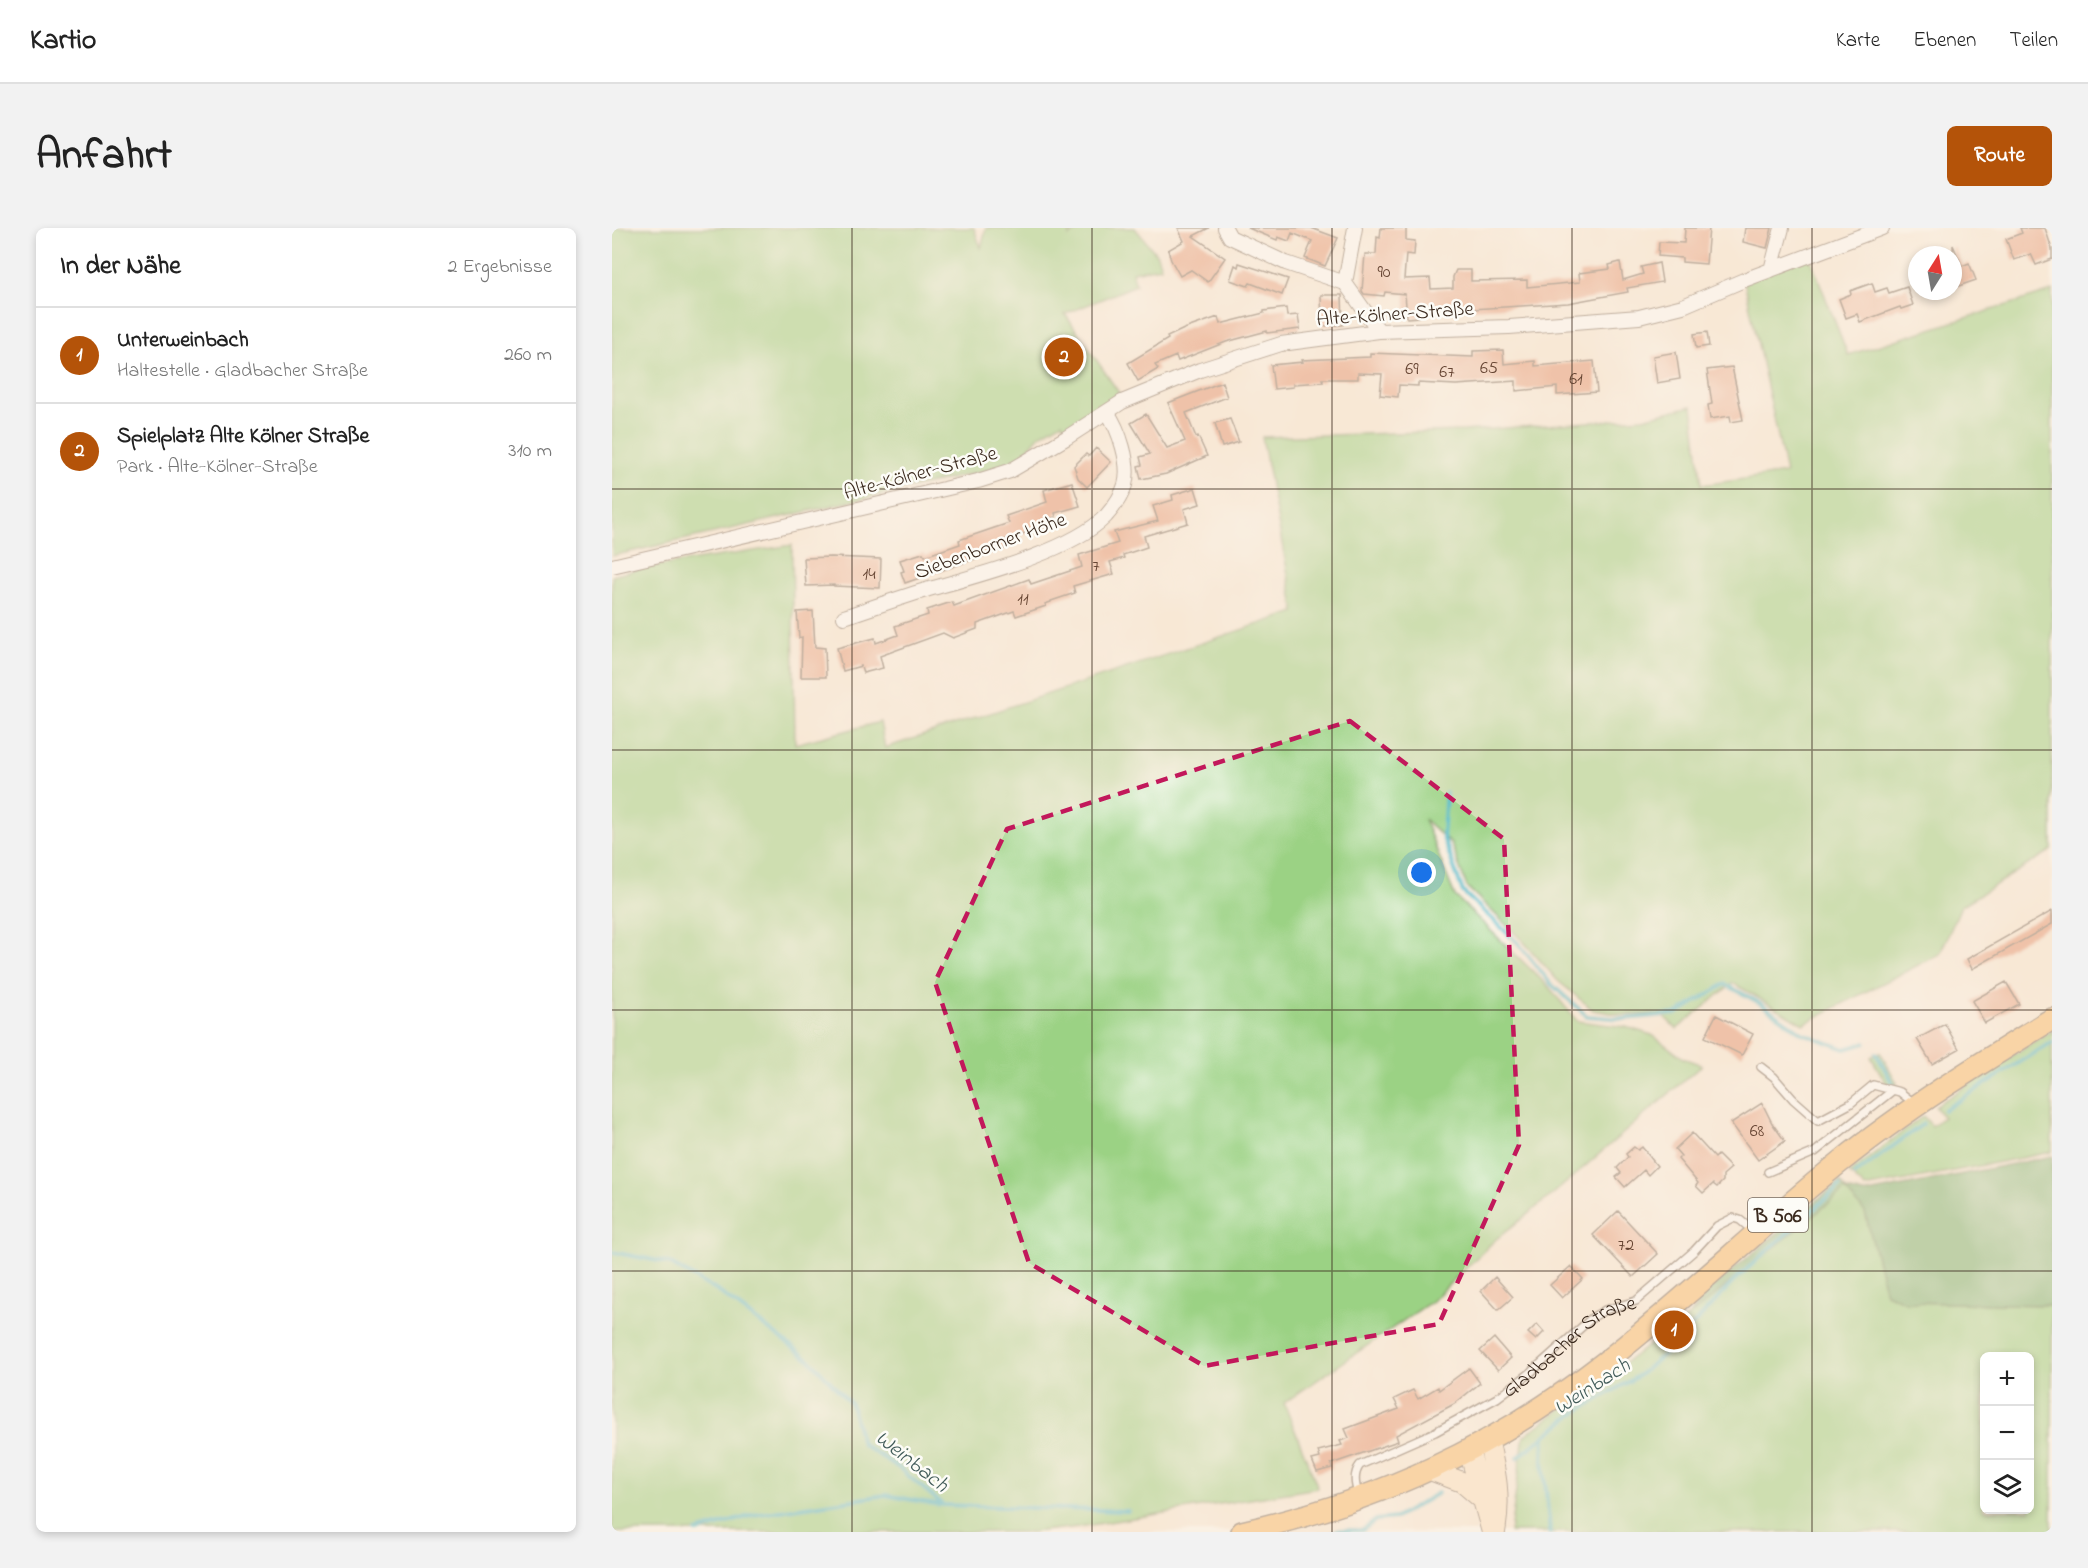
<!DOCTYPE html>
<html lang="de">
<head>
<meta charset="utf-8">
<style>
  :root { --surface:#fff; --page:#f2f2f2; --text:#222; --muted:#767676; --line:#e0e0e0; --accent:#b45309 }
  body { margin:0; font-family:"Indie Flower",sans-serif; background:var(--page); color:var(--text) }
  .controls { position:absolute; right:18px; bottom:18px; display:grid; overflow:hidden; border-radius:9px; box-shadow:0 3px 9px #0003 }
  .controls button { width:54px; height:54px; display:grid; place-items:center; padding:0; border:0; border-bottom:2px solid var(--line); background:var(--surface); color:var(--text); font:30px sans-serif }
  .compass { position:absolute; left:1296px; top:18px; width:54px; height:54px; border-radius:50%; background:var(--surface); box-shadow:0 3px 9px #0003; rotate:11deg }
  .you { position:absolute; left:810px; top:645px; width:21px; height:21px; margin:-15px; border:4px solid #fff; border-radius:50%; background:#1a73e8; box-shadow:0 0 0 9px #1a73e833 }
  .badge { display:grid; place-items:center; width:39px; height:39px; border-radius:50%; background:var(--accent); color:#fff; font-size:20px; font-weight:700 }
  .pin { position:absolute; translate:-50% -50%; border:3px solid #fff; box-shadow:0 2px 6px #0006 }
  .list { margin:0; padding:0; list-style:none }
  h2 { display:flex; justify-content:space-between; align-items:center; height:78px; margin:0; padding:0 24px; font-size:26px }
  h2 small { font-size:20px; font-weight:400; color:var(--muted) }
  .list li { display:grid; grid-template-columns:39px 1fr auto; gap:18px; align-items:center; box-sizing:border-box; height:96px; padding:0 24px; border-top:2px solid var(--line) }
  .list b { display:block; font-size:22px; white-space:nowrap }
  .list p { margin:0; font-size:20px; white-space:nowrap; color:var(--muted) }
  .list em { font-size:20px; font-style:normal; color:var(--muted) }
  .icon { flex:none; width:33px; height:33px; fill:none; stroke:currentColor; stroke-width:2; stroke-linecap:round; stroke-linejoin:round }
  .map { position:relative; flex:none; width:1440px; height:1304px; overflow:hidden; border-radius:9px }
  header { display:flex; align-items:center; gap:36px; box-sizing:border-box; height:84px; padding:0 30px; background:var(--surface); border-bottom:2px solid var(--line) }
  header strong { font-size:28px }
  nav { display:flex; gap:33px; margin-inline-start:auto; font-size:21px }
  .intro { display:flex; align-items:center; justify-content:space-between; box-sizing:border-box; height:144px; padding:0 36px }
  h1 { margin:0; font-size:42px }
  .button { padding:15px 27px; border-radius:9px; background:var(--accent); color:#fff; font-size:21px; font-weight:700 }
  main { display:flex; gap:36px; padding:0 36px }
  aside { flex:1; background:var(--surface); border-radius:9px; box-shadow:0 3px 9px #0003 }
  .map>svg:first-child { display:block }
</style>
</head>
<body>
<header>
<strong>Kartio</strong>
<nav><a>Karte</a><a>Ebenen</a><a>Teilen</a></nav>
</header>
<div class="intro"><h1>Anfahrt</h1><a class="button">Route</a></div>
<main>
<aside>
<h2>In der Nähe<small>2 Ergebnisse</small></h2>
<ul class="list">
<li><span class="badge">1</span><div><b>Unterweinbach</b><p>Haltestelle · Gladbacher Straße</p></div><em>260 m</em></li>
<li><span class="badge">2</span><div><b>Spielplatz Alte Kölner Straße</b><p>Park · Alte-Kölner-Straße</p></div><em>310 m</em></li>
</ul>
</aside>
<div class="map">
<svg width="1440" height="1304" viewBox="0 0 1440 1304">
  <rect width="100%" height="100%" fill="#fdfcf7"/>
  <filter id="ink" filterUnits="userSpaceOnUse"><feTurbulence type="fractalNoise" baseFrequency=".0167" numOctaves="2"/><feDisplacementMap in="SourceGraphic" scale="12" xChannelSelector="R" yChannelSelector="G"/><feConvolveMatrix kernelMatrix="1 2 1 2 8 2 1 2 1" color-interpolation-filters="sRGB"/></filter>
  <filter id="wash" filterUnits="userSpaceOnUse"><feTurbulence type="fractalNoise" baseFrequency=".008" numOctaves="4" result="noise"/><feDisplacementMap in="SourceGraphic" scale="24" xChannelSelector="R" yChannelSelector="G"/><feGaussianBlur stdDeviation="1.35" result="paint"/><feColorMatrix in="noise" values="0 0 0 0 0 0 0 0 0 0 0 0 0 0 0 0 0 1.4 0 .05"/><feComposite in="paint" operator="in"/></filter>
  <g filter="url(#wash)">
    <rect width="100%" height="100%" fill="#f8e8d5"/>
    <!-- green -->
    <path fill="#9bd284" stroke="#6b7e51" stroke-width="1.5" fill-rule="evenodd" d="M0 0H362L369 20 374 0H460L457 8 470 0H523L545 27 549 39 520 44 524 57 453 86 512 172 457 207 450 194 428 207 403 236 0 328Z
      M1197 27 1236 127 1440 63V622L1349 678 1328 726 1191 796 1121 755 1065 801 1049 786 1011 787 981 782 945 752 911 713 855 659 839 616 812 591 843 668 936 758 965 793 1014 799 1040 807 1071 830 1090 837 941 966 883 1012 820 1073 672 1175 706 1260 466 1299 419 1304H0V348L31 340 180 317 183 516 268 494 273 520 683 384 650 209 852 203 1031 190 1080 178 1090 257 1174 245 1132 52Z
      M1440 802V924L1253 960 1237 945 1311 888 1320 898 1331 889 1323 878Z
      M1268 824 1285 855 1281 859 1276 858 1259 829Z
      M1233 961 1253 984 1274 1065 1294 1074 1440 1077V1304H898L912 1208 1076 1089ZM1372 1128H1418V1282H1372Z"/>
    <!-- forest -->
    <path fill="#7cb472" stroke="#5c6f48" stroke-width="1.5" d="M1440 928V1077L1294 1074 1274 1065 1253 984 1233 962 1076 1089 1095 1063 1228 953 1234 962 1251 966Z"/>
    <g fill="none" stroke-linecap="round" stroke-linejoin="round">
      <!-- stream -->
      <path stroke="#4bb7c7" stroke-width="4" d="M834 564 831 609 851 664 906 715 939 756 975 788 1012 791 1064 786 1113 756 1148 775 1190 805 1233 821 1253 815
        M1264 825 1281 856
        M1332 882 1440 814
        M1242 947 1311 896
        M0 1024 57 1035 107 1064 199 1133 239 1176 250 1216 287 1240 331 1277 516 1283
        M1081 1097 1125 1050 1228 958
        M932 1209 931 1233 938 1304
        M905 1230 961 1186 1026 1148 1070 1111
        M85 1304 141 1287 274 1267 328 1277
        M722 1304 726 1302H751L764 1292 784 1290 826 1265"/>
    </g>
    <g id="blocks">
      <!-- building -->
      <path fill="#e59673" d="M566 0H597L581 8 613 30 596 54 579 42 568 48 559 32 556 22 572 13Z
        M636 0H699L726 10 713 38 693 30 700 13 680 5 677 13 666 9 665 12Z
        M769 0H794V12L803 13 802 27 794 26 792 51 818 50 819 61 841 60V49L844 42H859V53L915 52V59L968 54 967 45 998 41 997 37 1008 34 1011 52 1031 46 1029 39 1047 35 1050 54 1015 60 1016 64 956 75 844 82V78L806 79 807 89 795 90 793 66 773 64 772 68 752 66 750 63 753 26H764L765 9 768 10Z
        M1073 0H1097L1094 36 1070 34V30L1046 28 1047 14 1072 15Z
        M1133 0H1160L1155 20 1131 14Z
        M1408 0H1433L1440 21V31L1424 37 1419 26 1402 32 1394 11 1410 5Z
        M1341 17 1350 38 1357 35 1364 52 1341 60Z
        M627 35 676 51 670 67 638 55 636 58 618 52 623 37 626 39Z
        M1260 55 1263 64 1275 60 1277 65 1295 59 1301 77 1289 81 1288 79 1248 94 1245 86 1234 90 1227 71 1239 66 1238 63Z
        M709 67H730L731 97 710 98Z
        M674 80 675 88 686 87 688 101 655 105V103L614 114 566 133 564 128 543 137 546 141 526 153 516 135 556 111 555 109 572 101 606 89 608 96 652 85V83Z
        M1095 104 1097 118 1084 120 1082 106Z
        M891 122 892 136 923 133V138L982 133 985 164 945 167V159L904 163V153L844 157 806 155V158L787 157 786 169 768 167 770 146 746 145V151H710L711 154 681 156V159L662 161 659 137 691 134 690 132 758 129V125L861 129V123Z
        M1064 124 1068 151 1045 155 1041 128Z
        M1120 139 1131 192 1119 194 1118 188 1098 191 1096 177 1100 176 1095 142Z
        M610 154 615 169 574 185 584 209 586 208 595 228 554 246 529 251 526 238 530 237 528 229 538 226 519 195 534 186 555 220 573 213 556 175Z
        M618 191 627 214 610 219 603 195Z
        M484 220 499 234 475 259 466 250 462 238 474 226 477 228Z
        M460 254 468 278 443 285 444 289 429 293 431 299 392 312 395 320 293 355 289 344 292 343 288 332 311 325 313 328 348 316 347 312 397 295 394 288 435 274 432 262Z
        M583 260 588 276 572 281 576 295 532 308 535 319 511 327 512 330 498 334 502 346 461 358 463 365 439 373V374L433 376 434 378 404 388 402 383 365 396V401L341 410 331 405 268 428 271 440 251 445 249 438 231 443 225 420 263 410 264 415 286 407 283 398 316 387 315 382 340 374 342 378 417 351 419 356 470 339 467 327 506 315 502 304 546 293 541 278 561 272 560 267Z
        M219 329 269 331 268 360 222 358V357L194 358 192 330Z
        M201 383 203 419 213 420 214 449H189L190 409 187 410 185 384Z
        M1440 683V696L1360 741 1355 731Z
        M1394 754 1407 776 1373 795 1360 773Z
        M1104 787 1141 806 1130 827 1093 809Z
        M1333 796 1347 821 1320 836 1305 811Z
        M1150 875 1160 895 1173 913 1146 932 1119 895Z
        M1080 905 1103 930 1106 927 1119 940 1111 947V953L1105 959 1101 956 1091 965 1084 958 1086 955 1066 931 1069 928 1063 921Z
        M1022 919 1026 922 1030 919 1045 938 1036 947 1032 942 1013 959 1004 949 1009 945 1005 940 1016 929 1014 926Z
        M1006 983 1046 1026 1021 1049 981 1007Z
        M959 1038 971 1051 950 1070 938 1057Z
        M883 1049 901 1069 886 1082 869 1063Z
        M925 1096 932 1104 924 1112 916 1105Z
        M882 1110 899 1130 886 1142 868 1123Z
        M857 1140 868 1155 842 1176 784 1207 786 1213 719 1236 720 1240 705 1244 700 1232 708 1230 706 1223 730 1217 728 1213 737 1210 733 1201 787 1181 782 1171 801 1162 806 1171 826 1159 827 1162Z"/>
    </g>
  </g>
  <g filter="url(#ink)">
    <use href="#blocks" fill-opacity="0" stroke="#7d6c5e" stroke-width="1.5"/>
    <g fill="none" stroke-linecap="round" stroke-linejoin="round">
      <!-- service casing -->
      <g stroke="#7d6c5e" stroke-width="10">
        <g id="service">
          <path d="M1149 839 1162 849 1181 871 1206 893 1238 876 1261 857 1288 864 1303 876"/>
          <path d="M1156 944 1203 924 1280 863"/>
          <path id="s1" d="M746 1266C743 1256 741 1246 748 1237L823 1204 885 1170 917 1146 981 1089 993 1082 1024 1073 1082 1023 1105 998 1121 990 1128 992 1141 1003"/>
        </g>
      </g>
      <!-- minor casing -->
      <g stroke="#7d6c5e" stroke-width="16">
        <path id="minor" d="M613 0 618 9 674 35 733 55 767 103
          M1159 42 1170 0
          M733 55 743 0
          M0 338 298 269 366 253 398 243 454 210 510 174 588 142 669 116 767 103 897 99 1027 89 1071 78 1132 52 1270 0
          M232 389C259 380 287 370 314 362 363 348 459 324 494 288 501 280 510 267 513 257 519 236 507 201 495 184"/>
      </g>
      <!-- secondary casing -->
      <g stroke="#7d6c5e" stroke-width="22">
        <path id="secondary" d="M876 1211C884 1245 889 1269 883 1304
          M857 1222 880 1304
          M818 1242 850 1254 871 1272"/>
      </g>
      <!-- primary casing -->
      <g stroke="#7d6c5e" stroke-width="24">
        <path id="primary" d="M630 1304C767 1273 882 1220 993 1134 1074 1071 1147 999 1227 935 1294 881 1367 836 1440 791"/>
      </g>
      <!-- service -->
      <use href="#service" stroke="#fff" stroke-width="7"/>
      <!-- minor -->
      <use href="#minor" stroke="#fff" stroke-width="14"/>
      <!-- secondary -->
      <use href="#secondary" stroke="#fde5c5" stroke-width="20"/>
      <!-- primary -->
      <use href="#primary" stroke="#fbbd6e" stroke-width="21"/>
    </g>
  </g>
  <!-- marked area -->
  <path d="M0 0H1440V1304H0ZM738 493 892 611 907 917 827 1096 592 1138 417 1035 323 754 395 601Z" fill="#f8e8d5" fill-opacity=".55" fill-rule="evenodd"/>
  <path fill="none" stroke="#c2185b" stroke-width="4.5" stroke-dasharray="12 8" stroke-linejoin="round" d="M738 493 892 611 907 917 827 1096 592 1138 417 1035 323 754 395 601Z"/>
  <!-- grid -->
  <path fill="none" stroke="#3b2a1e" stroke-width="1.5" stroke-opacity="0.55" d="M240 0V1304M480 0V1304M720 0V1304M960 0V1304M1200 0V1304M0 261H1440M0 522H1440M0 782H1440M0 1043H1440"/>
  <g text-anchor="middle" stroke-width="5" stroke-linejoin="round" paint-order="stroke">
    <!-- number labels -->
    <g font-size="18" fill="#664533">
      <text x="772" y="49">90</text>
      <text x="877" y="145">65</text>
      <text x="800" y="146">69</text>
      <text x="835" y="149">67</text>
      <text x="964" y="156">61</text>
      <text x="484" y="343">7</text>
      <text x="257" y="351">14</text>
      <text x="411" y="376">11</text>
      <text x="1145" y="908">68</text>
      <text x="1014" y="1022">72</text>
    </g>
    <!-- shield labels -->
    <rect fill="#fdfcf7" stroke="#75695f" stroke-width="1.5" x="1136" y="970" width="60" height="34" rx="4.5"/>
    <g font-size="20" font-weight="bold" fill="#3b2a1e">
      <text x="1166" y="994">B 506</text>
    </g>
    <!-- street labels -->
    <g font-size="21" fill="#3b2a1e" stroke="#fdfcf7">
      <text transform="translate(783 85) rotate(-4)" y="7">Alte-Kölner-Straße</text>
      <text transform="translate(308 244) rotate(-15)" y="7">Alte-Kölner-Straße</text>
      <text transform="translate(378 317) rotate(-20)" y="7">Siebenborner Höhe</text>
      <text dy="7" stroke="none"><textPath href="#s1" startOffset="273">Gladbacher Straße</textPath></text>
    </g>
    <!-- water labels -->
    <g font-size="22" font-style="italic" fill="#415b59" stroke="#fdfcf7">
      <text transform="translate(979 1157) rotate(-33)" y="8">Weinbach</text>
      <text transform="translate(301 1232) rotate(38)" y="8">Weinbach</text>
    </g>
  </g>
</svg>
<div class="controls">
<button>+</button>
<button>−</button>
<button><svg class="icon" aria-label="layers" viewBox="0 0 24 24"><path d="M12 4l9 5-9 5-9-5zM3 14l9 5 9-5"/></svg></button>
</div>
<svg class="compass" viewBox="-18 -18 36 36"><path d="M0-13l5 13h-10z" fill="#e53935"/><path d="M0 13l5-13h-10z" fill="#767676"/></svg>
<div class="you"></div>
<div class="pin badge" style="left:1062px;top:1102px">1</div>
<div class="pin badge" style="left:452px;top:129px">2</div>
</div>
</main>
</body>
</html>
